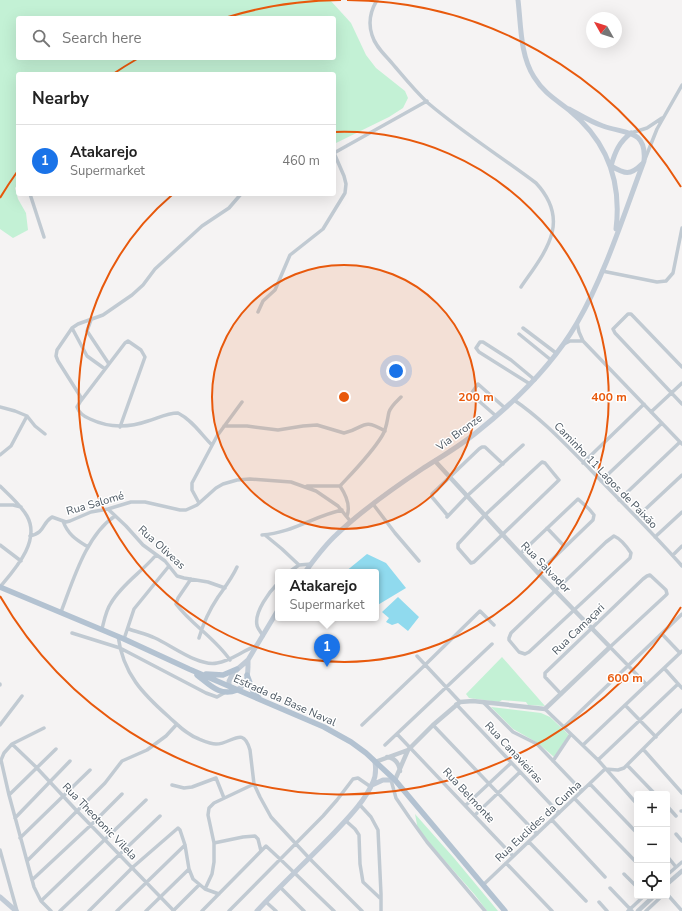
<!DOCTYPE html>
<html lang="en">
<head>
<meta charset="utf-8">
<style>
  :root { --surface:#fff; --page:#f2f2f2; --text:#222; --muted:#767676; --line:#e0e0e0; --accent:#1a73e8 }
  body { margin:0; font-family:"Nunito Sans",sans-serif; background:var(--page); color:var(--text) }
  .controls { position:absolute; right:12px; bottom:12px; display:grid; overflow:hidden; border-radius:4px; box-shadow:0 4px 16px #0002 }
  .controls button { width:36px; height:36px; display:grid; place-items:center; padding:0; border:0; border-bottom:1px solid var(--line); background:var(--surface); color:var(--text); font:20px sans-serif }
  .compass { position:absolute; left:586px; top:12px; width:36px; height:36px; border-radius:50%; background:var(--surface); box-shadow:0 4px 16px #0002; rotate:309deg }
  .you { position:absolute; left:396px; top:371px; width:14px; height:14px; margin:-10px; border:3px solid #fff; border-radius:50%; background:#1a73e8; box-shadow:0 0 0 6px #1a73e833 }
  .badge { display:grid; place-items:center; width:26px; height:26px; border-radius:50%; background:var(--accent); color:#fff; font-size:13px; font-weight:700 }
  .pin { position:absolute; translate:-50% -33px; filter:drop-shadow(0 1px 2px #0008) }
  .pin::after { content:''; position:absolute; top:21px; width:14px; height:12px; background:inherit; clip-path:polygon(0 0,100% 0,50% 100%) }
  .popup { position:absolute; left:275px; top:569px; width:104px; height:52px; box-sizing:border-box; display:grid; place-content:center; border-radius:4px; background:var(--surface); filter:drop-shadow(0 1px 3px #0005); font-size:13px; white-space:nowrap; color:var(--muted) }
  .popup b { font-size:15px; color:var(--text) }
  .popup::after { content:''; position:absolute; left:50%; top:100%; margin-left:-8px; border:8px solid transparent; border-top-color:var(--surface) }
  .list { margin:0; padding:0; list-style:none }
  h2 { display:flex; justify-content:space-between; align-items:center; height:52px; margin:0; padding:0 16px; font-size:17px }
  h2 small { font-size:13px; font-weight:400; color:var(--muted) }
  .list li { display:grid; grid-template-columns:26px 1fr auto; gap:12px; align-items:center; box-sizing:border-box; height:72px; padding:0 16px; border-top:1px solid var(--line) }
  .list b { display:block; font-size:15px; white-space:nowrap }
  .list p { margin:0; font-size:13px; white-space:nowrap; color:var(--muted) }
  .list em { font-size:13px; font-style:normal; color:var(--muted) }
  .icon { flex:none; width:22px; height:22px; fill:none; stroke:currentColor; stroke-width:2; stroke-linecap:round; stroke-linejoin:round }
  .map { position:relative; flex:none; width:682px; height:911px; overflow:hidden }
  .search { position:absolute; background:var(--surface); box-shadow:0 4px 16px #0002; left:16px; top:16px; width:320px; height:44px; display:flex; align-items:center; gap:10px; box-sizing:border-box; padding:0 14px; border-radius:4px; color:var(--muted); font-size:15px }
  .panel { position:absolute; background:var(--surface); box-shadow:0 4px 16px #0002; left:16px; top:72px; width:320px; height:124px; border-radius:4px }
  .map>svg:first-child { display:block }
</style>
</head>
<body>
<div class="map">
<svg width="682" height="911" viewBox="0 0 682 911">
  <rect width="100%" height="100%" fill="#f5f3f3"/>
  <!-- green -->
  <path fill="#c3f1d5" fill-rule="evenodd" d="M0 0H330L351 23 366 55 376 68 405 91 408 98 403 108 389 117 334 144V74H18V184L15 188 18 199 26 213 28 230 13 238 0 229ZM18 18H334V58H18Z
    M502 657 545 706 528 705 526 702 502 700 499 702 469 698 466 694Z
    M491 707 541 713 550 717 569 735 554 757 538 743 513 729Z
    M415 814 454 858 498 911H487L475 895 418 830Z"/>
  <!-- water -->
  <path fill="#90daee" d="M367 554 386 563 406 588 376 606V572H345Z
    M398 597 419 617 408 631 398 623 392 625 386 622 389 618 382 612Z"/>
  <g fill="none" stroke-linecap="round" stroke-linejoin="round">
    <!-- minor -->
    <path stroke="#c1cad2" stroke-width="3.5" d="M377 0C371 10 368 23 372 35 375 46 384 54 391 62 403 76 414 90 428 103 462 132 500 156 536 183 572 222 545 252 521 287
      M631 133 647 128 662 118
      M334 153 427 101
      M645 159 657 129 682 85
      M30 194 44 237
      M602 271 657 282 666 281 673 273 682 228
      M258 312 263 301 275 290 290 255 323 229 345 193 346 184 344 176 334 153
      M91 320 87 331 109 364
      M577 323 579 332 583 341 682 444
      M72 328 87 356 105 369
      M523 328 556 353
      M519 334 551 360
      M564 344 570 341H583
      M682 367 631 314H628L613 329 615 333 682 404
      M530 384 479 352 476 348 480 342H483L511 360 535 380
      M82 399 58 361 56 356 57 350 72 328 78 324 103 315 132 295 143 285 155 269 202 226 229 208 241 194
      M514 400C542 419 565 444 589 468 620 501 652 532 682 566
      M0 407 15 411 27 416 35 426 45 434
      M651 412 682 383
      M496 416 471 394 478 384 505 408
      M224 426H247L278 430 303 426 317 425 344 433C366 428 361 417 385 431
      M120 427 145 357 141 350 128 341 125 343 80 402 77 407C79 413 85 417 90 419 109 428 128 428 148 421 158 418 167 413 178 413 192 420 201 434 212 445
      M0 455 11 446 27 416
      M542 462 545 463 559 480 474 562 471 563 458 548V544L485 515Z
      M583 463 644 404
      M601 481 662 423
      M0 486C9 495 20 504 27 516 41 541 15 569 0 587
      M307 486H340
      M340 486C355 470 371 454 382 436 387 428 387 420 389 412 391 406 396 402 401 397
      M340 486C346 495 351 505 347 516
      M619 500 680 442
      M199 503 192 490V483L217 436 242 402
      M373 504 395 533 419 561
      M0 505H13L21 507
      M108 509 126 526 143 545 165 561 177 576 184 578 208 582 225 588
      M448 516 432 497V494L479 449 482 447H485L503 464
      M447 517 467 496 523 445
      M637 517 682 475
      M63 521C68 535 77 540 88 547
      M547 528 565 547
      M262 535C292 533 314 516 342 510
      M265 535 282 549 299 565
      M30 536C46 532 41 524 52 517L66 522 70 521 91 512 108 509 131 502H145L180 510H186L197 505 216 488 223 484 237 480 250 479 291 482 316 491 338 506 351 522
      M614 536C621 539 627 547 631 553L630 558 529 652 525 654 519 652 509 640V638L511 633 606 542Z
      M655 537 682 512
      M0 545 21 561
      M521 553 578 499 589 509 594 515 593 520 538 573
      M673 555 682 546
      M289 572 299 565 311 564
      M191 579 178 598 176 604C192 625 215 638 230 660
      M61 612C73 581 86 535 115 516
      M102 629C104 621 106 610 111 603 122 584 142 572 156 555
      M129 629C137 632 146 634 155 638 171 645 199 667 217 663 231 661 242 651 256 646
      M72 633 120 648 206 693 217 697 224 693
      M662 634 680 653
      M118 636C123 674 143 694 169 717 178 725 187 735 199 739 204 741 211 744 216 744 232 744 243 725 250 750L254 784 260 797 271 817 310 859 362 911
      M263 636C261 632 257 628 257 625 254 612 270 591 278 583
      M199 638C203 624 210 609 218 597 225 587 232 578 237 567
      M124 639 134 609 169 566
      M417 656 460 702
      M664 668 682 688
      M0 685V684
      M561 694 545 677V673L643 579 647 576 650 575 666 590 667 594 665 596 610 647 646 684
      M483 702 513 732 537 744 582 791
      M456 704 559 813
      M625 705 656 737
      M545 709 598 760 637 804
      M0 725 22 696
      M362 725 425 665 480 611 494 625
      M433 725 537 834
      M564 727 682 614
      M44 728 12 744 4 753 1 760 9 795 34 887 41 901 51 911
      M397 734 513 856
      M12 744 36 767 77 811 174 911
      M385 745 492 644
      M583 745 682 651
      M643 749 682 793
      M598 760 678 684
      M553 761 571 734
      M627 765 655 794
      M605 769 618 770 624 768 682 710
      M391 780 396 798 409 817 427 842 485 911
      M590 784 637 833
      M172 785 184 788 192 787 216 778 224 798
      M9 795 56 749
      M575 799 637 863
      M359 804 371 817 378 830 381 894V911
      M466 805 511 763
      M667 806 676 816
      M681 811H682
      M475 815 520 772
      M15 818 70 761
      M552 820 605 877
      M346 821 355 829 359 835 360 864 363 882 381 899
      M676 834 682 841
      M20 838 90 770
      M529 842 586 901
      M214 843 243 837 255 836 258 839 261 851
      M0 850 17 911
      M667 856 676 867
      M27 861 105 783 122 761 147 750 166 736 177 724
      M506 863 552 911
      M624 874 637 887
      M667 875 682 862
      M32 880 91 825 122 794
      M483 885 605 769
      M280 887 304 911
      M610 888 632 911
      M205 889 212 874 214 862V843L208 815 209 808 214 803 254 784
      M667 894 682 911
      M41 901 146 800
      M266 902 276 911
      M599 902 607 911
      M60 911 160 816
      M89 911 133 867 178 828 180 830 185 845 189 869 193 879 205 889 219 894
      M117 911 185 845
      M146 911 189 869
      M173 911 199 885
      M202 911 266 846 280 859 334 911
      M229 911 323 816 337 800 353 779 358 778 371 787
      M628 911 644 896
      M646 911 662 896"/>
    <!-- tertiary -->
    <path stroke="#c1cad2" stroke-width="4.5" d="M387 757C395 758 399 763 400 771
      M375 762 408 750
      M395 780 408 750 433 725 460 702 473 701 545 709 610 647 538 573 435 461
      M667 884 682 871
      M638 911 654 896"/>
    <!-- secondary -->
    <path stroke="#c1cbd6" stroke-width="5" d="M518 0C521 25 520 55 534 77 544 93 555 99 569 110 607 141 622 180 616 229
      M631 133C619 142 615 152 611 166 625 174 630 176 642 164
      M305 572C314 560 324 546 336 535 362 510 392 489 422 469 441 457 460 446 477 432 516 401 552 366 577 323 605 275 624 214 644 161 647 129 625 134 603 126 591 122 580 115 569 109
      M229 686V681L233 673 248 660 278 610
      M237 690C249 683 248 672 248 660
      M372 785 383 780H395
      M0 897 16 911
      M257 911C282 884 309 859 334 833 348 818 365 801 373 782 376 776 376 769 375 762"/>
    <!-- primary -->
    <path stroke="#b3c2d1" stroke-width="5.5" d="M0 587 124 639 189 669 324 727 351 742 366 753 395 780 505 911
      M206 674 223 675 237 669
      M197 675C210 685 220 697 237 690
      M247 675 253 691 259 698"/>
  </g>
  <!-- distance rings -->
  <circle cx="344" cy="397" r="132" fill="#e8590c" fill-opacity=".12"/>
  <g fill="none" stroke="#e8590c" stroke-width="2">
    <circle cx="344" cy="397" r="132"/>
    <path d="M335 132A265 265 0 1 1 172 195"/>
    <path d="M681 607A397 397 0 0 1 0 596M0 198A397 397 0 0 1 17 172M113 74A397 397 0 0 1 137 59M228 17A397 397 0 0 1 341 0M347 0A397 397 0 0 1 681 187"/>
  </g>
  <g text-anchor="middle" stroke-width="3" stroke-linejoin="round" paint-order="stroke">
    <!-- street labels -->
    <g font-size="11" fill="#4a5661" stroke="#fff">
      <text transform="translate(459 432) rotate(-36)" y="4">Via Bronze</text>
      <text transform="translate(606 475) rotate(46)" y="4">Caminho 11 Lagos de Paixão</text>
      <text transform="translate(95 503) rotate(-16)" y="4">Rua Salomé</text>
      <text transform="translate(162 547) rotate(42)" y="4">Rua Oliveas</text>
      <text transform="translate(546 567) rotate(46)" y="4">Rua Salvador</text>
      <text transform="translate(578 629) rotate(-44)" y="4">Rua Camaçari</text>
      <text transform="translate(285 700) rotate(24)" y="4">Estrada da Base Naval</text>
      <text transform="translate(514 752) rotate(47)" y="4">Rua Canavieiras</text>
      <text transform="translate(469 795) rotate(47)" y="4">Rua Belmonte</text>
      <text transform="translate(100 821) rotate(46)" y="4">Rua Theotonic Vilela</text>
      <text transform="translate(538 821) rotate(-43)" y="4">Rua Euclides da Cunha</text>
    </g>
  </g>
  <circle cx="344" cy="397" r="6" fill="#e8590c" stroke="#fff" stroke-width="2"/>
  <g font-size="12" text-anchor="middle" font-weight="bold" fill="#e8590c" stroke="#fff" stroke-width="3" stroke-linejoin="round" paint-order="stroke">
    <text x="476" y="401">200 m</text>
    <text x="609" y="401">400 m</text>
    <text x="625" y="682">600 m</text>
  </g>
</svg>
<div class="controls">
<button>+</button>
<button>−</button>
<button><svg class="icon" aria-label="locate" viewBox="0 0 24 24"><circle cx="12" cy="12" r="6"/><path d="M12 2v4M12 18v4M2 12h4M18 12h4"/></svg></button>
</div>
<svg class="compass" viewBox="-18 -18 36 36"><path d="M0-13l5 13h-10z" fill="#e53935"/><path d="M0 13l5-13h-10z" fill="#767676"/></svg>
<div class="you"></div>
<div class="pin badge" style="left:327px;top:667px">1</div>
<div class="popup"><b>Atakarejo</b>Supermarket</div>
<div class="search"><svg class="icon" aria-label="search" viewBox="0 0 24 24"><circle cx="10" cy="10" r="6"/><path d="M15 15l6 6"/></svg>Search here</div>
<section class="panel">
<h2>Nearby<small></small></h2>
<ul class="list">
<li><span class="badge">1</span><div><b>Atakarejo</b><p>Supermarket</p></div><em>460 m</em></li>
</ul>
</section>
</div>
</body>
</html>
